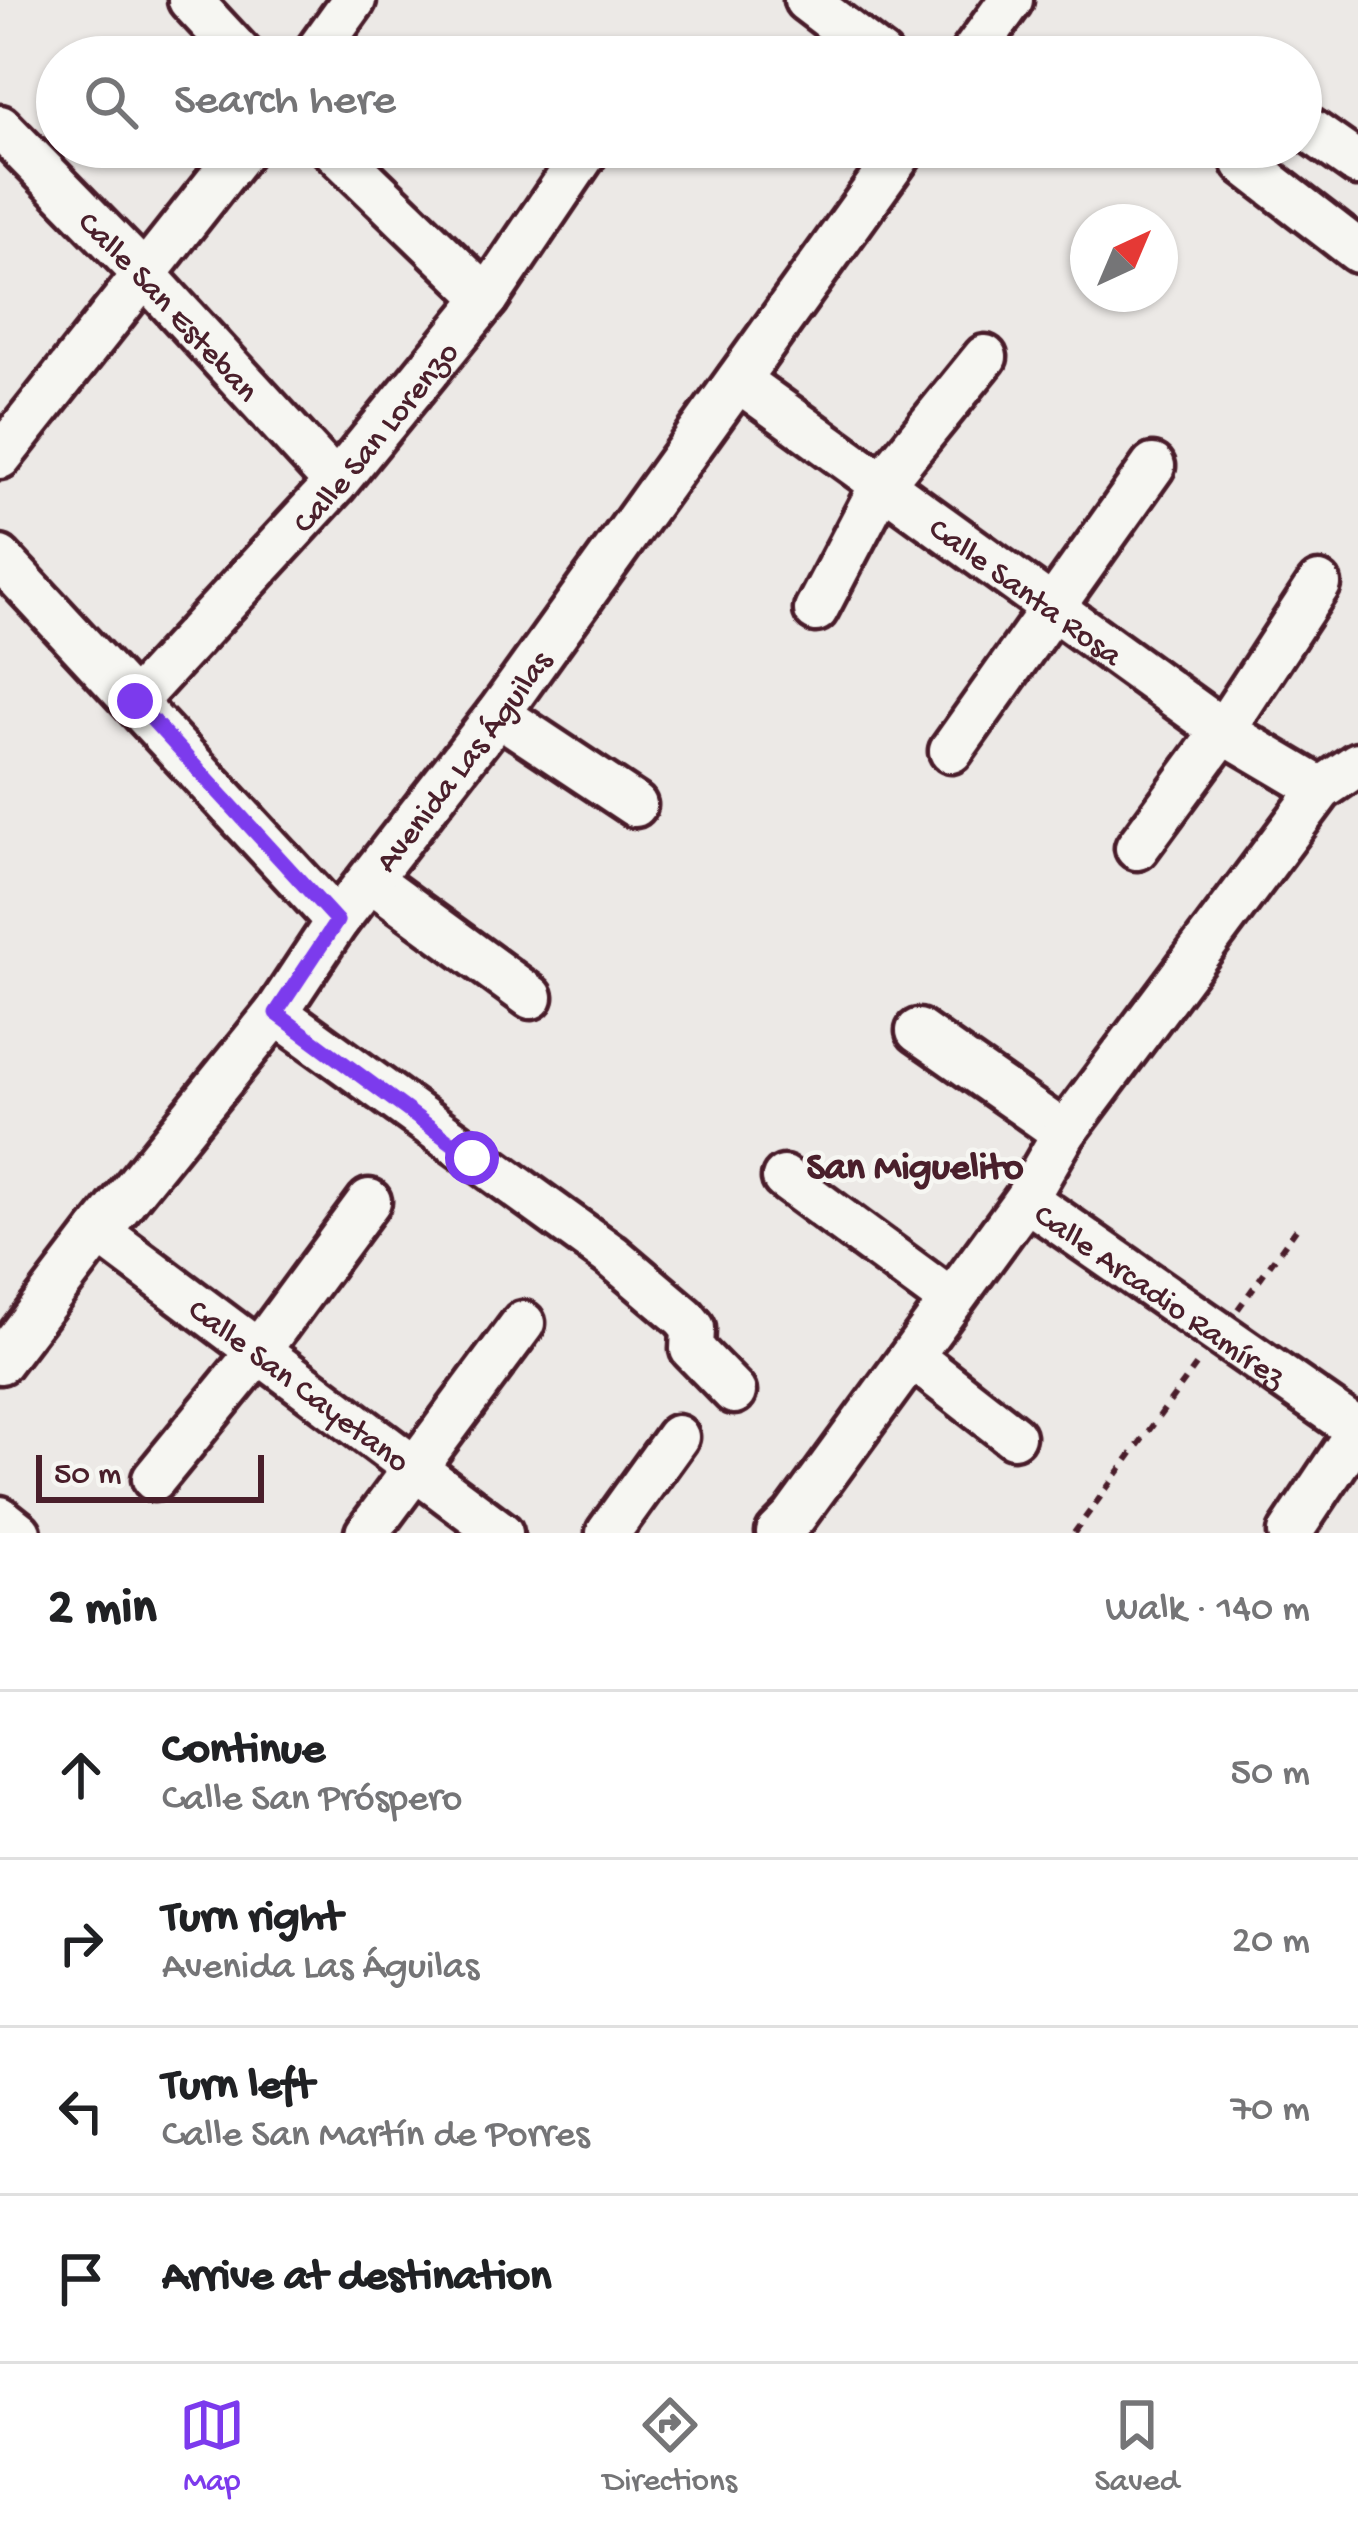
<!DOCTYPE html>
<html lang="en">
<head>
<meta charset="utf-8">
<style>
  :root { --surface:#fff; --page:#f6f6f6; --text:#202124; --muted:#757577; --line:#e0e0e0; --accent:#7c3aed }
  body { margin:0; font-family:"Gochi Hand",sans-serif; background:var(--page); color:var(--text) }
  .compass { position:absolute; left:1070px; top:204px; width:108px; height:108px; border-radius:50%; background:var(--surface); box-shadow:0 3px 9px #0004; rotate:44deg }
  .scale { position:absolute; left:36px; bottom:30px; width:228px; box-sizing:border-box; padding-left:12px; border:6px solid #4a1f2b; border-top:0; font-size:33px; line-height:42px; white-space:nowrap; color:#4a1f2b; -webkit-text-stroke:9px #f6f6f2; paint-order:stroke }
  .stop { position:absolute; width:36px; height:36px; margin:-27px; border:9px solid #7c3aed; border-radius:50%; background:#fff }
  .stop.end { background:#7c3aed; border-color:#fff; box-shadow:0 3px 12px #0008 }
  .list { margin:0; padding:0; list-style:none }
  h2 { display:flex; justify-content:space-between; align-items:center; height:156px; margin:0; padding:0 48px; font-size:51px }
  h2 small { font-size:39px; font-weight:400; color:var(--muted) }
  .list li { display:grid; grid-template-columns:78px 1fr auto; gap:36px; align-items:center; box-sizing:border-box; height:168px; padding:0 48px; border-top:3px solid var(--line) }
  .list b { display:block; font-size:45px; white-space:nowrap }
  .list p { margin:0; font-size:39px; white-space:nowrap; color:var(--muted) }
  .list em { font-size:39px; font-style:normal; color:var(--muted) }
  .icon { flex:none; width:66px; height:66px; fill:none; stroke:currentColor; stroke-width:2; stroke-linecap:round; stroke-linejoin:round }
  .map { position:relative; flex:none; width:1358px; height:1533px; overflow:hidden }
  .search { position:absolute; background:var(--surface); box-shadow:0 3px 9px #0004; left:36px; right:36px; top:36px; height:132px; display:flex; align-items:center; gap:30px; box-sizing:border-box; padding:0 42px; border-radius:66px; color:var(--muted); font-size:45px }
  .sheet { height:828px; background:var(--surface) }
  nav { display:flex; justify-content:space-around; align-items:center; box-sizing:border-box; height:168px; border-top:3px solid var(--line); background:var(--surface); font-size:33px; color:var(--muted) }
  nav a { display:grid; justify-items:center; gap:6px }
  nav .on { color:var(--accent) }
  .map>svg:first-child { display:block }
</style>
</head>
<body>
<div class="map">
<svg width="1358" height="1533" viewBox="0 0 1358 1533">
  <rect width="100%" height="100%" fill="#ece9e6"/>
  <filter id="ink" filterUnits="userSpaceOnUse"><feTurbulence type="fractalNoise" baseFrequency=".00833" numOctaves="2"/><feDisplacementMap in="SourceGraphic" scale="24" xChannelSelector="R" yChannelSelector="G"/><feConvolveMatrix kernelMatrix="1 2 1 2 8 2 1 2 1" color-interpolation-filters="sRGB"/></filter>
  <g filter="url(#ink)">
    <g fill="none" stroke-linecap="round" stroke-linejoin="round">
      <!-- minor casing -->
      <g stroke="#4a1f2b" stroke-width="51">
        <g id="minor">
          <path d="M190 0 243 57"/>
          <path d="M806 0 881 57"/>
          <path d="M313 57 354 0"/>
          <path d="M970 57 1011 0"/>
          <path d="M1301 124 1358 164"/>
          <path id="s1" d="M0 127 144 274 336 483"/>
          <path d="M331 147 487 298"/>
          <path d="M1249 147 1244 163 1358 251"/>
          <path id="s2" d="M738 380 1223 731 1321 789"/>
          <path d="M0 457 245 147"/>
          <path d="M0 558 337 921"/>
          <path d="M816 610 882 484 985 357"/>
          <path id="s3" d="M135 701 336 483 487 298 587 150"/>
          <path d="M498 714 635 805"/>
          <path d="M951 751 1153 466"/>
          <path d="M1137 848 1223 731 1319 584"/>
          <path d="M371 880 531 997"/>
          <path d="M276 1013 612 1256 684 1317 693 1328 692 1349 734 1392"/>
          <path d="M918 1031 1064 1133"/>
          <path d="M784 1178 950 1300"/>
          <path id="s4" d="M1026 1199 1358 1430"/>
          <path id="s5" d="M99 1232 501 1533"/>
          <path d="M912 1357 1013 1436"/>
          <path id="s6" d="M0 1362 99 1232 276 1013 337 921 498 714 905 147"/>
          <path d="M154 1479 257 1353 369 1201"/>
          <path d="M0 1518 19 1533"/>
          <path d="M367 1533 523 1323"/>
          <path d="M608 1533 677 1437"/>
          <path d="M778 1533 794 1517 1026 1199 1064 1133 1321 789 1358 764"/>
          <path d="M1290 1533 1358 1431"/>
        </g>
      </g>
      <!-- path -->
      <path stroke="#4a1f2b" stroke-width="6" stroke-dasharray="9 9" stroke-linecap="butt" d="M1238 1309 1296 1229
        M1074 1533 1198 1363"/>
      <!-- minor -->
      <use href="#minor" stroke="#f6f6f2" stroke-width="42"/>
    </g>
  </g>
  <g fill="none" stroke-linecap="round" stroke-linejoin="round" filter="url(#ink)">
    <!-- route -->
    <path stroke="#7c3aed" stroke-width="15" d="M135 701 337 921 276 1013 472 1158"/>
  </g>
  <g text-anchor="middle" stroke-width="9" stroke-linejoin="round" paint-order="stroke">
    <!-- street labels -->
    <g font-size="33" fill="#4a1f2b" stroke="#f6f6f2">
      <text dy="12" stroke="none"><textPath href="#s1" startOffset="246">Calle San Esteban</textPath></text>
      <text dy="12" stroke="none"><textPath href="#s3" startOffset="357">Calle San Lorenzo</textPath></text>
      <text dy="12" stroke="none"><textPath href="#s2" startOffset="357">Calle Santa Rosa</textPath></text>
      <text dy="12" stroke="none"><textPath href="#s6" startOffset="759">Avenida Las Águilas</textPath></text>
      <text dy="12" stroke="none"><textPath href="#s4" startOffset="165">Calle Arcadio Ramírez</textPath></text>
      <text dy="12" stroke="none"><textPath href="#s5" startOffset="252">Calle San Cayetano</textPath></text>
    </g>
    <!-- quarter labels -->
    <g font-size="39" font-weight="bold" fill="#4a1f2b" stroke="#f6f6f2">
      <text x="915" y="1177">San Miguelito</text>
    </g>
  </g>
</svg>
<svg class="compass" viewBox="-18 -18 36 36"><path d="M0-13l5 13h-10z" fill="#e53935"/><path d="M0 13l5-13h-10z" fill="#757577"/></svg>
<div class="scale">50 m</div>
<div class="stop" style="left:472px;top:1158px"></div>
<div class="stop end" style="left:135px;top:701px"></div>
<div class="search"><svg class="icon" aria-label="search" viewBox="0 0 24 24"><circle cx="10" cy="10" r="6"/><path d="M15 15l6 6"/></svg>Search here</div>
</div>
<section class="sheet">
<h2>2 min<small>Walk · 140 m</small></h2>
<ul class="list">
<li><svg class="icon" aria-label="ahead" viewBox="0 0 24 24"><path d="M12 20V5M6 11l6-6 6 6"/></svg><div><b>Continue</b><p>Calle San Próspero</p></div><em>50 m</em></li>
<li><svg class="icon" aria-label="right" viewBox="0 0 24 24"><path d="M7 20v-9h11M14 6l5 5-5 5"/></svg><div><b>Turn right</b><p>Avenida Las Águilas</p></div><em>20 m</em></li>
<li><svg class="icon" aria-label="left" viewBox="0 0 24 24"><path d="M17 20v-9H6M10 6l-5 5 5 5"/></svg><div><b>Turn left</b><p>Calle San Martín de Porres</p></div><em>70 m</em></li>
<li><svg class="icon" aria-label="arrive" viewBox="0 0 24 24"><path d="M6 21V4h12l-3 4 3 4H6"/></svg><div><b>Arrive at destination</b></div></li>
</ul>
</section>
<nav>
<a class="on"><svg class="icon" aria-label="map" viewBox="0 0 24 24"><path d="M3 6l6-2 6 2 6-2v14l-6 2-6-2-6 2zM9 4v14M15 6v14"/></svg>Map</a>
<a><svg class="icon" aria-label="directions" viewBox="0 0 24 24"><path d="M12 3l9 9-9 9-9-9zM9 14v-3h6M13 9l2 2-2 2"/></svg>Directions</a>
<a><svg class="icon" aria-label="saved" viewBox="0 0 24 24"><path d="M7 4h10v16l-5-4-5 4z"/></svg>Saved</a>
</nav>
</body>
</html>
